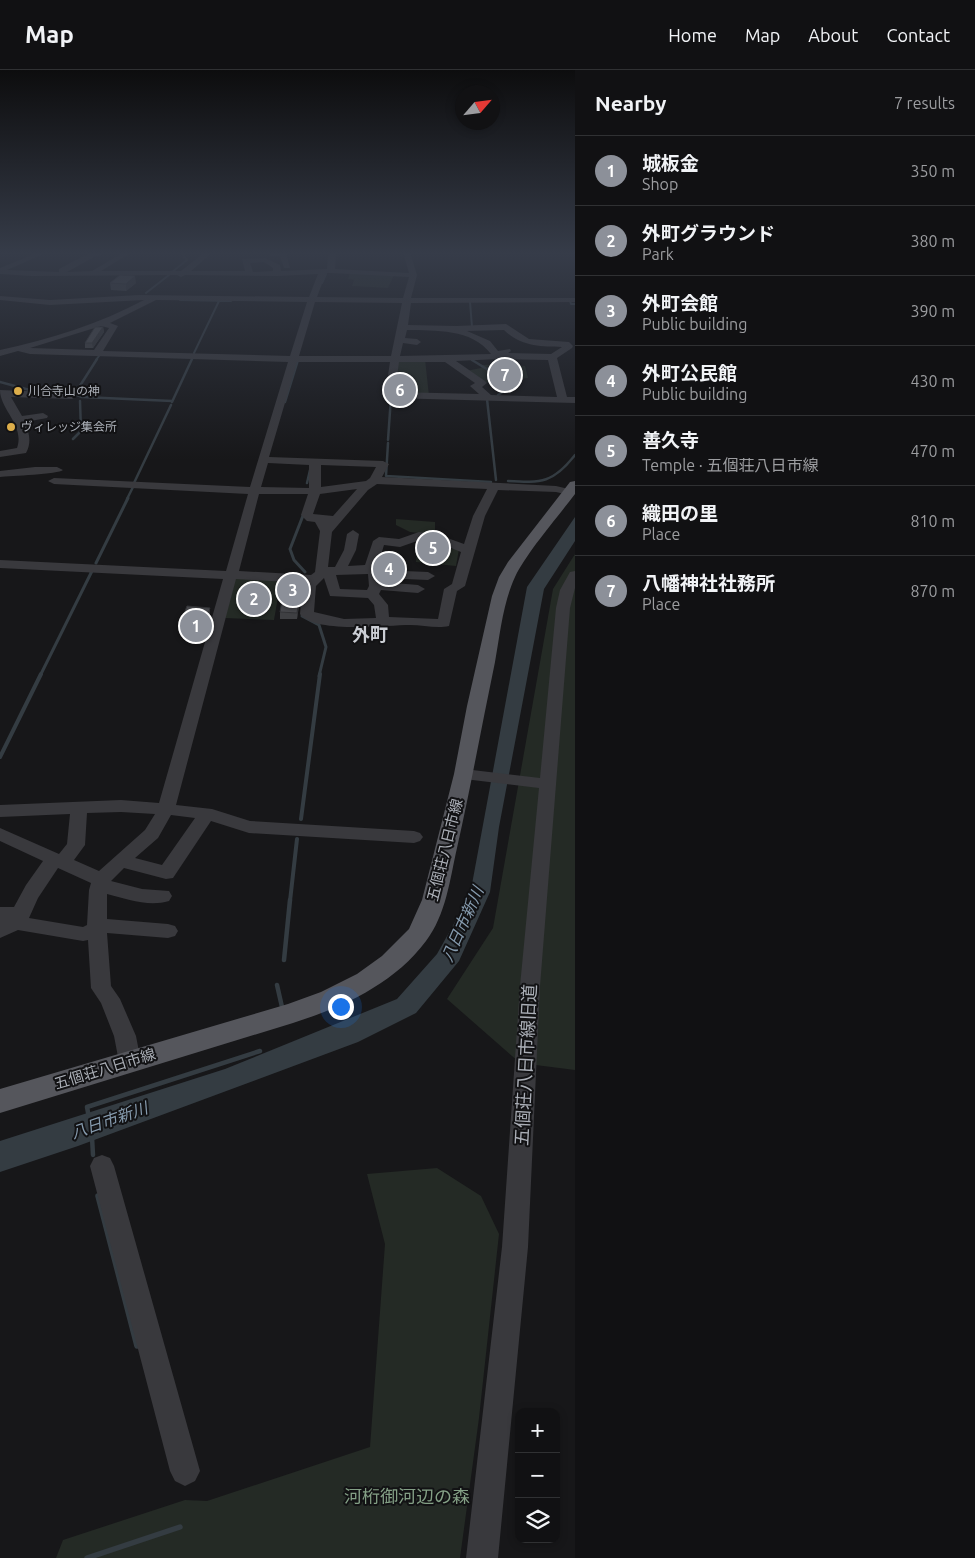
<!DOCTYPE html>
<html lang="en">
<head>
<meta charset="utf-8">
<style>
  :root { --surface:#111113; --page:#1a1a1c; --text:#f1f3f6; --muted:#9c9da0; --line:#303133; --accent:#8c9099 }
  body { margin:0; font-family:Ubuntu,"Noto Sans JP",sans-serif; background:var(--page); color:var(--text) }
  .controls { position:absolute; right:15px; bottom:15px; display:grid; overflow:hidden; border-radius:10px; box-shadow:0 2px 8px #0003 }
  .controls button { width:45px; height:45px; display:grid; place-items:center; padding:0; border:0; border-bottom:1px solid var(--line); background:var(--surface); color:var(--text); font:25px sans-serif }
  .compass { position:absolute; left:455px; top:15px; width:45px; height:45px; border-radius:50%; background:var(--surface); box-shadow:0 2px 8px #0003; rotate:62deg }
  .you { position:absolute; left:340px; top:936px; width:18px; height:18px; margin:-12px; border:4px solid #fff; border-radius:50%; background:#1a73e8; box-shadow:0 0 0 8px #1a73e833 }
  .badge { display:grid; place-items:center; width:32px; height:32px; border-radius:50%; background:var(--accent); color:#fff; font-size:16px; font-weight:700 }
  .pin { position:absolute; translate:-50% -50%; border:2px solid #fff; box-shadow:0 1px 5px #0006 }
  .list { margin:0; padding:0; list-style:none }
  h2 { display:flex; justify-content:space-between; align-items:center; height:65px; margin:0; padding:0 20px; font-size:21px }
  h2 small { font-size:16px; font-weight:400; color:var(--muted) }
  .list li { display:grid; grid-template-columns:32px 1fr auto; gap:15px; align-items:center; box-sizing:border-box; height:70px; padding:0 20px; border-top:1px solid var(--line) }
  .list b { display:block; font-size:19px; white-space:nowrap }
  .list p { margin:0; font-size:16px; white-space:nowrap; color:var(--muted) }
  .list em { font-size:16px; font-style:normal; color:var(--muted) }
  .icon { flex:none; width:28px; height:28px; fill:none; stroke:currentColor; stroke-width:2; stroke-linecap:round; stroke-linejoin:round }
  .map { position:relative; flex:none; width:575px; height:1488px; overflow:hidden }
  header { display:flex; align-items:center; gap:30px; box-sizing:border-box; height:70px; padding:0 25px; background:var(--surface); border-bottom:1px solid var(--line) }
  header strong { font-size:24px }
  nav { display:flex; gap:28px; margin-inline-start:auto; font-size:18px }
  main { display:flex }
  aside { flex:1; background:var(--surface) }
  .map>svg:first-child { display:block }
</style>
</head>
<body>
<header>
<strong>Map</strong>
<nav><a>Home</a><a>Map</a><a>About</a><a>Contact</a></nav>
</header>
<main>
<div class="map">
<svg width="575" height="1488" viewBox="0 0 575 1488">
  <rect width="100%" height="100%" fill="#171719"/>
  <!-- green -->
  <path fill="#242a25" d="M350 203 394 205 388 218 352 216 354 210 348 209Z
    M395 288 425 289 429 326 390 325Z
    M501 294 525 296 528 308 482 313 461 302 481 298 483 295Z
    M396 449 435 452V465L410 462 396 455Z
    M441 479H459L456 496 416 492 417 481 439 483Z
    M575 484V1000L520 993 447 929 493 858 553 519Z
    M236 507 281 510 274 550 225 548Z
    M437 1098 481 1126 499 1164 479 1348 460 1488H56L63 1470 185 1430 207 1431 370 1377 385 1174 367 1104Z"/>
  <!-- water -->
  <path fill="#343c42" d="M575 447V471L544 519 499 757 490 822 459 891 416 943 358 972 78 1076 0 1102V1071L225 999 397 929 437 884 470 825 527 517Z"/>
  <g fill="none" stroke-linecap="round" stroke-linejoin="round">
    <!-- stream-far5 -->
    <path stroke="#343c42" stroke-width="2" d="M172 202 187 190 183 186 184 182
      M322 213 326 204
      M146 223 169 205
      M180 230 231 231
      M570 231 571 234H575
      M470 232 472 257
      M194 283 219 231
      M496 287 497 290
      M96 290 99 286"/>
    <!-- stream-far4 -->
    <path stroke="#343c42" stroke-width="2.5" d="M97 289 76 322 77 325 82 327 172 331
      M472 290 490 301
      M487 299 498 296 496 289
      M495 304 511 316 498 325
      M0 312 37 322
      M487 329 496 410
      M172 332 192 289
      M285 332 298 290
      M73 369 81 361 80 331
      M388 370 391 327H393
      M388 373 386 406 491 412
      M508 411C542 413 553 413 575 385
      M134 413 171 335
      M307 413 310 400
      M127 429 133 417"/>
    <!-- stream-far3 -->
    <path stroke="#343c42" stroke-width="3" d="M304 443 290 479 294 490 305 502
      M96 493 128 428
      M303 542 302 546 319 555 326 577 319 606
      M40 606 92 501H90"/>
    <!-- stream-far2 -->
    <path stroke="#343c42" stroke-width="4" d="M0 687 41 604
      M301 749 320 604
      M290 831 297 769"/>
    <!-- stream-far1 -->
    <path stroke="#343c42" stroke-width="4.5" d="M284 890 290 830
      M277 915 282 937
      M89 1048 87 1037 260 981
      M92 1067 93 1085"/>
    <!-- stream -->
    <path stroke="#343c42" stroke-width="5.5" d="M98 1126 137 1276
      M87 1488 180 1457"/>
    <!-- minor -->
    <path fill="#39393d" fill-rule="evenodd" d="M39 182H48L7 200 59 202V199C75 191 90 180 109 182L94 187 67 202 92 201 124 182H132L101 201H181L205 182H213L191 201H245L242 189 265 188 280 195 281 201 327 199 328 185 331 182H338L336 185 335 199 409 203 403 182H410L417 205 411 228H575V232L411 233 408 255 456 256 506 254 529 269 569 272 573 276 572 278 557 288 567 327H575V333L390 328 385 325 390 292H297L269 387 383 391 389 394 382 407 556 416 573 420 575 422 569 425 556 422 498 420 485 446 465 516 457 521 449 556C437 559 423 555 410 555 386 555 315 564 300 544L302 521 305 513 236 509 176 735 212 739 250 751 414 761 420 763 423 767 420 771 414 773 249 763 211 751 173 808 166 809 124 798 111 811 142 819 169 821 172 826 169 831C148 837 127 829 107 824V849L168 854 175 856 178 861 175 866 168 868 107 863 111 916 120 929 136 966 141 992 138 998 130 1001 122 998 119 992 114 966 101 933 91 918 88 870 83 871 18 860 0 868V837H14L26 815 43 791 0 771V758L59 784 67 774 70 744 0 747V735L121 730 159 733 223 509 0 498V490L226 501 248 424 54 414 48 411 54 408 250 417 288 292 30 284 18 281 0 286V280C50 269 99 254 144 230L50 235 0 230V226L50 230 139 225 309 227 318 204 277 206 185 205 181 207 177 205 32 206 0 204V198ZM264 192 273 198V201L253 202 250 193ZM326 203H331L409 207 403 228 317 227ZM156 230 307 232 290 286 103 281 118 256 110 253ZM315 232 402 233 391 286H299ZM101 256 109 258 94 280 30 278ZM407 260C436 261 471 258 491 284L400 286 403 273 417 275 421 272 417 269 405 268ZM504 260C520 276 541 277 562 277L551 284 508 283 511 281 510 279 498 281 490 271 467 261ZM498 289 548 290 557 327 491 325 482 317 487 313 485 311 456 291ZM399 292H445L475 313 470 316 479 324 395 322ZM268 393 309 395V418L261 417ZM321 395 376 397 370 408 366 411 321 417ZM377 414 487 419 473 446 464 474 439 465 419 462 399 469 379 467 373 471 365 495 348 496 356 480 359 464 353 460 347 464 344 480 335 497H328L332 462 368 420ZM357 419 333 446 313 444 320 424ZM259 424H308L301 445 307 451 315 452 320 461 315 502 311 505 239 501ZM420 470 433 471 461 482 452 514 444 519 438 549 389 547 388 535 379 524 381 520 418 523 425 519 418 515 382 512V508L428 510 435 506 428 502 380 500 377 498 384 475 400 477ZM368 504 369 516 367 520 340 519 336 505ZM324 508 330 526 368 528 374 535 376 548 344 549 314 542 316 516ZM121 742 155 744 145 760 99 801 74 790 85 775 87 743ZM171 745 195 748 162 795 135 788 158 768ZM58 798 91 813 89 820 87 855 83 857 29 848 38 828Z
      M270 182H286L290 198H284L280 186H271Z
      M0 320 72 323 77 326 72 329 11 327 22 346 43 343 48 346 47 348 25 352C29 363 32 372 26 383L0 387V381L17 378C25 355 0 340 0 320Z
      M35 397H57L63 400C59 404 10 406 0 407V401Z
      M575 501V518L570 538 540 916 528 1177 498 1488H466L502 1177 520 916 539 718 464 709 458 708 456 704 458 700 464 699 540 708 556 538 560 520 570 502Z
      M102 1085 110 1088 114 1096 200 1401 195 1411 185 1416 175 1411 170 1401 90 1096 94 1088Z"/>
    <!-- major -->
    <path fill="#55565c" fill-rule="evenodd" d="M575 411V424C557 448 527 482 515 507 503 533 500 564 495 592 482 654 471 716 457 778 450 809 446 845 426 871 394 914 343 937 293 953L0 1043V1019L288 934 321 922 357 904 382 886 409 859 422 830 454 704 467 636 492 526 499 507 508 492 570 412Z"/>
  </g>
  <!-- wall -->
  <path fill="#3f4043" d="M110 213H136L126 221 111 220Z
    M103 257 104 262 93 278H85V273Z
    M302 509V515L297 549H280V542Z
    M210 538V547L205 565 181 564 180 554Z"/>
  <!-- shaded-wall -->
  <path fill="#333437" d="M135 206 136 213 126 221V214Z
    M103 257 104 262 93 278 92 273Z
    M302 509V515L297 549V543Z
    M210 538V547L205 565 204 556Z"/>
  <!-- building -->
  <path fill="#494a4e" stroke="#333437" d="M120 205 135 206 126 214 110 213Z
    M95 257H103L92 273H85Z
    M286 508 302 509 297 543 280 542Z
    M187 536 210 538 204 556 180 554Z"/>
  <!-- sky -->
  <linearGradient id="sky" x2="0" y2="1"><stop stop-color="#0d0d0e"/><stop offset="0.47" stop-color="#363c49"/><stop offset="1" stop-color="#363c49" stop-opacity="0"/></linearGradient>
  <rect width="575" height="390" fill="url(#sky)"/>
  <!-- markers -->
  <g fill="#ddae4b" stroke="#121214" stroke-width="2">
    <circle cx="18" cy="321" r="5"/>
    <circle cx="11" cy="357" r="5"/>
  </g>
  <g text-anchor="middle" stroke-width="4" stroke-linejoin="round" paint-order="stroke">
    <!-- far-poi labels -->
    <g font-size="12" fill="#abafb7" stroke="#121214" text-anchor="start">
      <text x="28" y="325">川合寺山の神</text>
      <text x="21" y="361">ヴィレッジ集会所</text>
    </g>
    <!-- street labels -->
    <g font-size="15" fill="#abafb7" stroke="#121214">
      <text transform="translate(445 780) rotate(-76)" y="5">五個荘八日市線</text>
      <text transform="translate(105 999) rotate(-17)" y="5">五個荘八日市線</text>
    </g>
    <!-- water labels -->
    <g font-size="16" font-style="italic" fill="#869bae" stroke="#121214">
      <text transform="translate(462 854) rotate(-66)" y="6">八日市新川</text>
      <text transform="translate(109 1050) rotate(-19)" y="6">八日市新川</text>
    </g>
    <!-- quarter labels -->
    <g font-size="18" font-weight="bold" fill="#cbced4" stroke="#121214">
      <text x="370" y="571">外町</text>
    </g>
    <!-- near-street labels -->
    <g font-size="18" fill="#abafb7" stroke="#121214">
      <text transform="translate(526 995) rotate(-87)" y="6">五個荘八日市線旧道</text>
    </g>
    <!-- near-park labels -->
    <g font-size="18" fill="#84a086" stroke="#121214">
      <text x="407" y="1433">河桁御河辺の森</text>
    </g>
  </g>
</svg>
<div class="controls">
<button>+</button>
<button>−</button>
<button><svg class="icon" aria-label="layers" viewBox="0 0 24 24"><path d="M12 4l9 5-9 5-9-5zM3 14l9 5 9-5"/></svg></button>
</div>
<svg class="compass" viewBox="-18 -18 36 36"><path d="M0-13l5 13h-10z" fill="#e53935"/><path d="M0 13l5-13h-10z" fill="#9c9da0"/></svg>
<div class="you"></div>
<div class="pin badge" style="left:196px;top:556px">1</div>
<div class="pin badge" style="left:254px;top:529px">2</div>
<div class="pin badge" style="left:293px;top:520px">3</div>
<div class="pin badge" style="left:389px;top:499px">4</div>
<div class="pin badge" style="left:433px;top:478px">5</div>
<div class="pin badge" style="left:400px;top:320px">6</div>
<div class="pin badge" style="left:505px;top:305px">7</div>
</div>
<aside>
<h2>Nearby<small>7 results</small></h2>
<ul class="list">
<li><span class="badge">1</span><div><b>城板金</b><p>Shop</p></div><em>350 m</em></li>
<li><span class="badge">2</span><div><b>外町グラウンド</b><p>Park</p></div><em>380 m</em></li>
<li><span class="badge">3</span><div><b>外町会館</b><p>Public building</p></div><em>390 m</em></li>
<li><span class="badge">4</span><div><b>外町公民館</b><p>Public building</p></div><em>430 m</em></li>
<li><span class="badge">5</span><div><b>善久寺</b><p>Temple · 五個荘八日市線</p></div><em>470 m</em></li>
<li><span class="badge">6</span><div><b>織田の里</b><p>Place</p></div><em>810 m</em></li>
<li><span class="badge">7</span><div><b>八幡神社社務所</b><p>Place</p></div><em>870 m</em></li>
</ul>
</aside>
</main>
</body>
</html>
